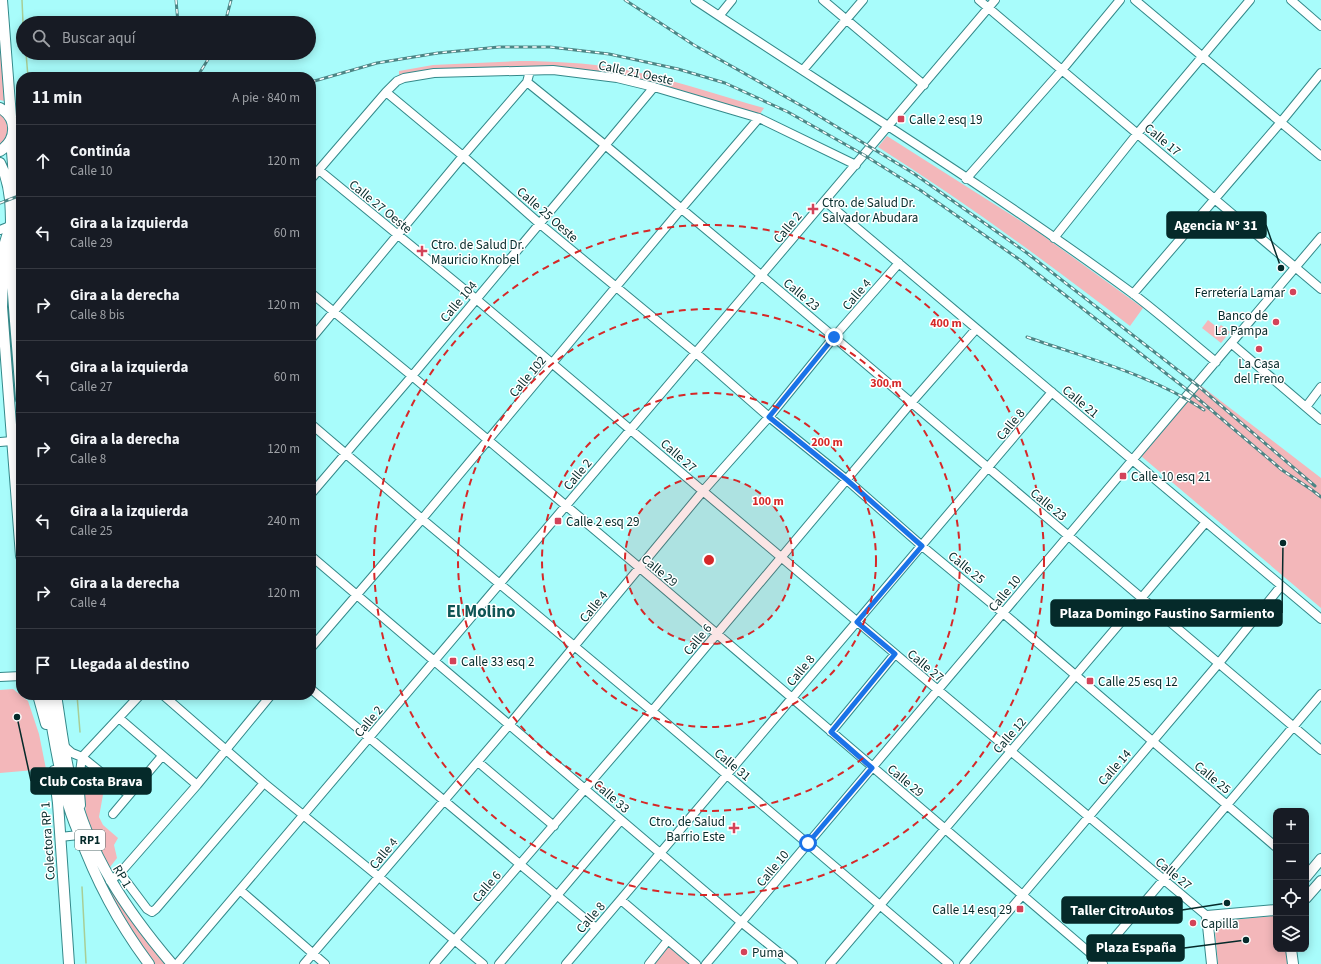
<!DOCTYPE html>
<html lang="es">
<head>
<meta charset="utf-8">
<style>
  :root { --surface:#171b24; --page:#20242c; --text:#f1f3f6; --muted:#9ea1a6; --line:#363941 }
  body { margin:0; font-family:"Source Sans 3",sans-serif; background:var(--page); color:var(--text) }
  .controls { position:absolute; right:12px; bottom:12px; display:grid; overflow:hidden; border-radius:8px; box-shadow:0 2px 10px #0003 }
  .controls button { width:36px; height:36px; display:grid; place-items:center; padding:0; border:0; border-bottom:1px solid var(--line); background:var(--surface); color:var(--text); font:20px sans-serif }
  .stop { position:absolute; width:12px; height:12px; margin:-9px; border:3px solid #1a73e8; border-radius:50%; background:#fff }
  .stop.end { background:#1a73e8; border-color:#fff; box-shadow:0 1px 4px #0008 }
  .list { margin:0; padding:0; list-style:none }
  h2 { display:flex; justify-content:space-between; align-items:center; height:52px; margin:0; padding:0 16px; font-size:17px }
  h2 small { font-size:13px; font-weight:400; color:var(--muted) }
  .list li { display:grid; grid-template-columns:26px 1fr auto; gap:12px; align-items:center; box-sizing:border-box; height:72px; padding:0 16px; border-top:1px solid var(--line) }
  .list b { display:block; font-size:15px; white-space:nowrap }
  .list p { margin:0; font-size:13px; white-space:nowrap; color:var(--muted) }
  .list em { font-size:13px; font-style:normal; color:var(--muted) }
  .icon { flex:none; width:22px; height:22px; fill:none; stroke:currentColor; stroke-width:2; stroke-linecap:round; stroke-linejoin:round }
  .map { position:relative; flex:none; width:1321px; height:964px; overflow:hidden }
  .search { position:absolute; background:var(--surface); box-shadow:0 2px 10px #0003; left:16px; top:16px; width:300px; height:44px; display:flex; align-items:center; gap:10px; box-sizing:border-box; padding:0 14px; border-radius:22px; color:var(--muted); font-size:15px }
  .panel { position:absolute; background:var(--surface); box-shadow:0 2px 10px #0003; left:16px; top:72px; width:300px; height:628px; border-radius:16px }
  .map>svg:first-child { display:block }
</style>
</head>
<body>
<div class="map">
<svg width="1321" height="964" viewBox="0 0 1321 964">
  <rect width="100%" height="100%" fill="#a8fcfb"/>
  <!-- green -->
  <path fill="#f3b7ba" d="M0 44 4 101 0 100Z
    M520 61C553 61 585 63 617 68 666 77 717 95 764 108L760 114 653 82 617 73 553 67 399 77V71L433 65Z
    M0 114C10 122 10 136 0 144Z
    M887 136 1038 232 1143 308 1130 326C1048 263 965 202 878 147Z
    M1208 320 1218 328 1221 325 1230 332 1221 343 1202 328Z
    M1200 385 1321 478V608L1141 456Z
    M13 689 28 701 39 734 46 769 0 773V690Z
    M89 773 104 789 99 817 103 825 118 838 114 845 117 858 107 871 86 817 84 790 85 776Z
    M85 829 167 964H154L140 945 102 882Z
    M1273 916 1276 918V949H1286L1287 964H1218L1215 931 1222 921Z
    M669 946 690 964H654Z"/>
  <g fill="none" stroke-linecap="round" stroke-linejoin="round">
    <!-- stream -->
    <path stroke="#a8ce96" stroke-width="1.5" d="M22 0 23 23
      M26 53 28 77
      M77 695 80 732
      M82 887 86 963"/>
    <!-- minor casing -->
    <g stroke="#34898a" stroke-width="10">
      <path id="minor" d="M695 0C841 97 991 189 1132 293 1161 315 1188 339 1216 362
        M823 0 924 85
        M979 0 1321 289
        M1135 0 1321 156
        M1291 0 1321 26
        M719 16 732 0
        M803 70 863 0
        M527 82 605 145 762 276 1321 750
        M386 92 463 156 540 224 696 353 769 417 847 480 922 546 1003 613 1276 847
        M319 170 476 299 938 690 1207 916
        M311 179 386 92 397 81 404 78 434 73 553 70 617 78 654 87 759 118 856 165
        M966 179 1062 70 1120 0
        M825 201 1321 619
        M0 230 10 226
        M1054 238 1137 134 1250 0
        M311 293 412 376 640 568 1103 964
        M1133 294 1281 122 1321 73
        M311 339 463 156 527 82 530 71
        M1232 344 1321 420
        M1306 407 1321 387
        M311 424 422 519 652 711 949 964
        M0 442 12 441
        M311 494 412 376 654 87
        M311 556 741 922 793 964
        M311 648 422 519 681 209 759 118
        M0 677 21 676
        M311 689 596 928
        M163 695 264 783 379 877 483 964
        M119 718 197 785
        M831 732 895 654
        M64 746 72 753 82 757 129 795
        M478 762 554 826
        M81 805 79 780 82 757 140 695
        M113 814 162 756
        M60 837 79 835 85 832
        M120 873 147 909 152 912 156 909 264 783
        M110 881 120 873 197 785 271 695
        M240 890 325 964
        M621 900 696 964
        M177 964 995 0
        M304 964 509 725 703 491 769 417 834 337 899 263
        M434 964 652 711 911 403 976 329
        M499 964 621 820
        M566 964 1052 392
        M649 964 668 940
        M706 964 1321 237
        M830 964 1206 522
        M964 964 1219 663 1281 586
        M1092 964 1321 694"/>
    </g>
    <!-- major casing -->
    <g stroke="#34898a" stroke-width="12">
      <path id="major" d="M2 0 11 117
        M0 108C18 118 17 140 0 151
        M11 139 21 267
        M0 163C15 192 10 227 11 259 13 306 18 352 21 399
        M10 226 4 246 2 307 21 556
        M38 695 46 724
        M47 695C52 729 58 763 66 796 69 809 74 822 79 834 96 881 119 924 149 964
        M56 695C61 725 64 756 72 785 88 854 127 911 172 964
        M54 771 58 803 69 964
        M1306 877 1321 859
        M1306 898 1321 881
        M1291 949 1293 964
        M1212 964 1207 916 1276 910"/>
    </g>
    <!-- minor -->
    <use href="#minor" stroke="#fff" stroke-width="8"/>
    <!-- major -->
    <use href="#major" stroke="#fff" stroke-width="10"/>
    <!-- rail casing -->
    <g stroke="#4c8585" stroke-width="3">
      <path id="rail" d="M176 0 178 23
        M625 0 694 45 809 110 913 173 1027 253 1197 385 1315 486
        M225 23 231 0
        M197 77 212 53
        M311 82 377 63 438 53 499 47H550L609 54 678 69 725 83 788 112 864 155 920 190 1020 260 1190 392 1282 470 1312 490 1321 497
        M0 203 21 195
        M1027 337C1086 358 1152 375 1204 410"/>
    </g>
    <!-- rail -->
    <use href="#rail" stroke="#fff" stroke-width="1.5" stroke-dasharray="4.5" stroke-linecap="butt"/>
  </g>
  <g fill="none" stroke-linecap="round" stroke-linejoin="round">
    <!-- route -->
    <path stroke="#1a73e8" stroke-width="5" d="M808 843 872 768 831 732 895 654 857 622 922 546 847 480 769 417 834 337"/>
  </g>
  <!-- distance rings -->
  <circle cx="709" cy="560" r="84" fill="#d62828" fill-opacity=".12"/>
  <g fill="none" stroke="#d62828" stroke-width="2" stroke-dasharray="7 5">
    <circle cx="709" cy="560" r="84"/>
    <circle cx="709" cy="560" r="167"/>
    <circle cx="709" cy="560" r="251"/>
    <circle cx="709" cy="560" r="335"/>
  </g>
  <!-- markers -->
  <g fill="#d34359" stroke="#fff" stroke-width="1.5">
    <rect x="897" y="115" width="8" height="8" rx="2"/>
    <path d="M811 203h4v4h4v4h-4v4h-4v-4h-4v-4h4z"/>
    <path d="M420 245h4v4h4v4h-4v4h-4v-4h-4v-4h4z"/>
    <circle cx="1293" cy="292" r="4"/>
    <circle cx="1276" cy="322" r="4"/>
    <circle cx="1259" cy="349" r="4"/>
    <rect x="1119" y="472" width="8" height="8" rx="2"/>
    <rect x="554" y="517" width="8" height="8" rx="2"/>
    <rect x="449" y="657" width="8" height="8" rx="2"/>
    <rect x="1086" y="677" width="8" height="8" rx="2"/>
    <path d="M732 822h4v4h4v4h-4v4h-4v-4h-4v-4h4z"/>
    <rect x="1016" y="905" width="8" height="8" rx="2"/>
    <circle cx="1193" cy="923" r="4"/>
    <circle cx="744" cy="952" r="4"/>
  </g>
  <g text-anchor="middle" stroke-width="3" stroke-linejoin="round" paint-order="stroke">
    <!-- shield labels -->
    <rect fill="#fff" stroke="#506a6a" stroke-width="1" x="75" y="830" width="30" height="20" rx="3"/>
    <g font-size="12" font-weight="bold" fill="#052a2a">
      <text x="90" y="844">RP1</text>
    </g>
    <!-- street labels -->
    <g font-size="13" fill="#052a2a" stroke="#fff">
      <text transform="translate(636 72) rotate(12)" y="5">Calle 21 Oeste</text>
      <text transform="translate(1163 139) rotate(40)" y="5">Calle 17</text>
      <text transform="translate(381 206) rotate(39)" y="5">Calle 27 Oeste</text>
      <text transform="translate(548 214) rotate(41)" y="5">Calle 25 Oeste</text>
      <text transform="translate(787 227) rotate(-50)" y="5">Calle 2</text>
      <text transform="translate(802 294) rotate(40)" y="5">Calle 23</text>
      <text transform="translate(856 294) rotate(-49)" y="5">Calle 4</text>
      <text transform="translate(458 301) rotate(-50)" y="5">Calle 104</text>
      <text transform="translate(527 376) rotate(-50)" y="5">Calle 102</text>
      <text transform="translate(1081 401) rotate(40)" y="5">Calle 21</text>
      <text transform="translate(1010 424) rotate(-50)" y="5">Calle 8</text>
      <text transform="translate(679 455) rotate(41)" y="5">Calle 27</text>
      <text transform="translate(577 474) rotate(-50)" y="5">Calle 2</text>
      <text transform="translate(1049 504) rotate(40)" y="5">Calle 23</text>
      <text transform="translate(967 567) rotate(39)" y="5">Calle 25</text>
      <text transform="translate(660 570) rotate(40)" y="5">Calle 29</text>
      <text transform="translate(1004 593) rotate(-50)" y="5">Calle 10</text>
      <text transform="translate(593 606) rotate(-51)" y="5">Calle 4</text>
      <text transform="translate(697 639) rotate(-50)" y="5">Calle 6</text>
      <text transform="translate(926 665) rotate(40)" y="5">Calle 27</text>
      <text transform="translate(800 670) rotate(-50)" y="5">Calle 8</text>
      <text transform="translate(368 721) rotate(-50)" y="5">Calle 2</text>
      <text transform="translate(1009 735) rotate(-49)" y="5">Calle 12</text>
      <text transform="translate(733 764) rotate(40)" y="5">Calle 31</text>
      <text transform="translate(1114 767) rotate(-49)" y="5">Calle 14</text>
      <text transform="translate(1213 777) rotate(40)" y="5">Calle 25</text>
      <text transform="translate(906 780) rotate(40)" y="5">Calle 29</text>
      <text transform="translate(612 796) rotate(41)" y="5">Calle 33</text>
      <text transform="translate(47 841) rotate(-94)" y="5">Colectora RP 1</text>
      <text transform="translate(383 853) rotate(-50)" y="5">Calle 4</text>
      <text transform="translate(772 868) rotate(-50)" y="5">Calle 10</text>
      <text transform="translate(1174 873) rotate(40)" y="5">Calle 27</text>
      <text transform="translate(123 876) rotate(59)" y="5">RP 1</text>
      <text transform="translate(486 886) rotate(-49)" y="5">Calle 6</text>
      <text transform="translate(590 917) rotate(-49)" y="5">Calle 8</text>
    </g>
    <!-- poi labels -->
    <g font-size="13" fill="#052a2a" stroke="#fff" text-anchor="start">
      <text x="909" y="124">Calle 2 esq 19</text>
      <text x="822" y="207">Ctro. de Salud Dr.<tspan x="822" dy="15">Salvador Abudara</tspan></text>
      <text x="431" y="249">Ctro. de Salud Dr.<tspan x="431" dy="15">Mauricio Knobel</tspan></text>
      <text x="1285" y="297" text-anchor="end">Ferretería Lamar</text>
      <text x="1268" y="320" text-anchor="end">Banco de<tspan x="1268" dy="15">La Pampa</tspan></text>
      <text x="1259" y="368" text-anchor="middle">La Casa<tspan x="1259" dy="15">del Freno</tspan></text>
      <text x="1131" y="481">Calle 10 esq 21</text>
      <text x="566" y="526">Calle 2 esq 29</text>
      <text x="461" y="666">Calle 33 esq 2</text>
      <text x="1098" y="686">Calle 25 esq 12</text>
      <text x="725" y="826" text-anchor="end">Ctro. de Salud<tspan x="725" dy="15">Barrio Este</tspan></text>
      <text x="1012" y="914" text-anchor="end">Calle 14 esq 29</text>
      <text x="1201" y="928">Capilla</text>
      <text x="752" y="957">Puma</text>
    </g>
    <!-- district labels -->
    <g font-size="17" font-weight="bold" fill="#0e5555" stroke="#fff">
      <text x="481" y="617">El Molino</text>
    </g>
  </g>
  <circle cx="709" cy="560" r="6" fill="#d62828" stroke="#fff" stroke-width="2"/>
  <g font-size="12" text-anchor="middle" font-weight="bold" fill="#d62828" stroke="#fff" stroke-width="3" stroke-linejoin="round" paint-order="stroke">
    <text x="946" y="327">400 m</text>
    <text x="886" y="387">300 m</text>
    <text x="827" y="446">200 m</text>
    <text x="768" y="505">100 m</text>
  </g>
  <!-- callouts -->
  <path fill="none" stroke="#052a2a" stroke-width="1.5" d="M1281 268L1266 225M1283 543L1282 613M17 717L31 781M1227 903L1182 910M1246 940L1184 948"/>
  <g fill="#052a2a" stroke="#fff" stroke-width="1.5">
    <circle cx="1281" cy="268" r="4"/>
    <circle cx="1283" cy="543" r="4"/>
    <circle cx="17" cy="717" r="4"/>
    <circle cx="1227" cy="903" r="4"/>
    <circle cx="1246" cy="940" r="4"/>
  </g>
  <g fill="#052a2a" stroke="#052a2a" stroke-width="1.5">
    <rect x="1167" y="212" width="99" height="26" rx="4"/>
    <rect x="1051" y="600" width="231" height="26" rx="4"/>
    <rect x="31" y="768" width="120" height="26" rx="4"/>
    <rect x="1062" y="897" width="120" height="26" rx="4"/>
    <rect x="1087" y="935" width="97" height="26" rx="4"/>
  </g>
  <g font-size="14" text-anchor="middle" font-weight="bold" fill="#fff">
    <text x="1216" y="230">Agencia N° 31</text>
    <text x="1167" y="618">Plaza Domingo Faustino Sarmiento</text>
    <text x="91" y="786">Club Costa Brava</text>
    <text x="1122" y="915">Taller CitroAutos</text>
    <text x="1136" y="952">Plaza España</text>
  </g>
</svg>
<div class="controls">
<button>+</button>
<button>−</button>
<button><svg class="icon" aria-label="locate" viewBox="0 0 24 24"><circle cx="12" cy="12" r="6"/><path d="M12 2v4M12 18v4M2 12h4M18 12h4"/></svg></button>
<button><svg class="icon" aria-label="layers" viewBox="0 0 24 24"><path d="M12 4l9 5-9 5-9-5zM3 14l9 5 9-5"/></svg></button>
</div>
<div class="stop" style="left:808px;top:843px"></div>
<div class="stop end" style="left:834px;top:337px"></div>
<div class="search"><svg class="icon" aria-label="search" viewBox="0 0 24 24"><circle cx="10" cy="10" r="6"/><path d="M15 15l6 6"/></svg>Buscar aquí</div>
<section class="panel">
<h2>11 min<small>A pie · 840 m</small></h2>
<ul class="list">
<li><svg class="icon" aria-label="ahead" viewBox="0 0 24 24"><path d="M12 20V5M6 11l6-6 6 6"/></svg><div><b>Continúa</b><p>Calle 10</p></div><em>120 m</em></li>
<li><svg class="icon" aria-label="left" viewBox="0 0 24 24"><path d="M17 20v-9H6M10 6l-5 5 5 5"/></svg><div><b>Gira a la izquierda</b><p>Calle 29</p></div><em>60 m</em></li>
<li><svg class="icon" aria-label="right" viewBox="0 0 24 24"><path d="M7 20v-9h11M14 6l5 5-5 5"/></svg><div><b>Gira a la derecha</b><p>Calle 8 bis</p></div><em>120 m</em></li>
<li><svg class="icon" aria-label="left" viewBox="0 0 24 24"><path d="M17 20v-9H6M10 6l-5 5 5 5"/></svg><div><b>Gira a la izquierda</b><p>Calle 27</p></div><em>60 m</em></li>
<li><svg class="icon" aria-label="right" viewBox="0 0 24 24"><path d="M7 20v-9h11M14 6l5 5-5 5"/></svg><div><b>Gira a la derecha</b><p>Calle 8</p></div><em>120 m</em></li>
<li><svg class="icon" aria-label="left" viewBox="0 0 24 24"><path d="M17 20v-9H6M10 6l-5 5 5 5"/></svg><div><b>Gira a la izquierda</b><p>Calle 25</p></div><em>240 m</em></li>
<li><svg class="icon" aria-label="right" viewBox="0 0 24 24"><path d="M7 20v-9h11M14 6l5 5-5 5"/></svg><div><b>Gira a la derecha</b><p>Calle 4</p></div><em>120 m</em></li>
<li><svg class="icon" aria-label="arrive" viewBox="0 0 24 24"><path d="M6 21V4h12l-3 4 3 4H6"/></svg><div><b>Llegada al destino</b></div></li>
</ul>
</section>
</div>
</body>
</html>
